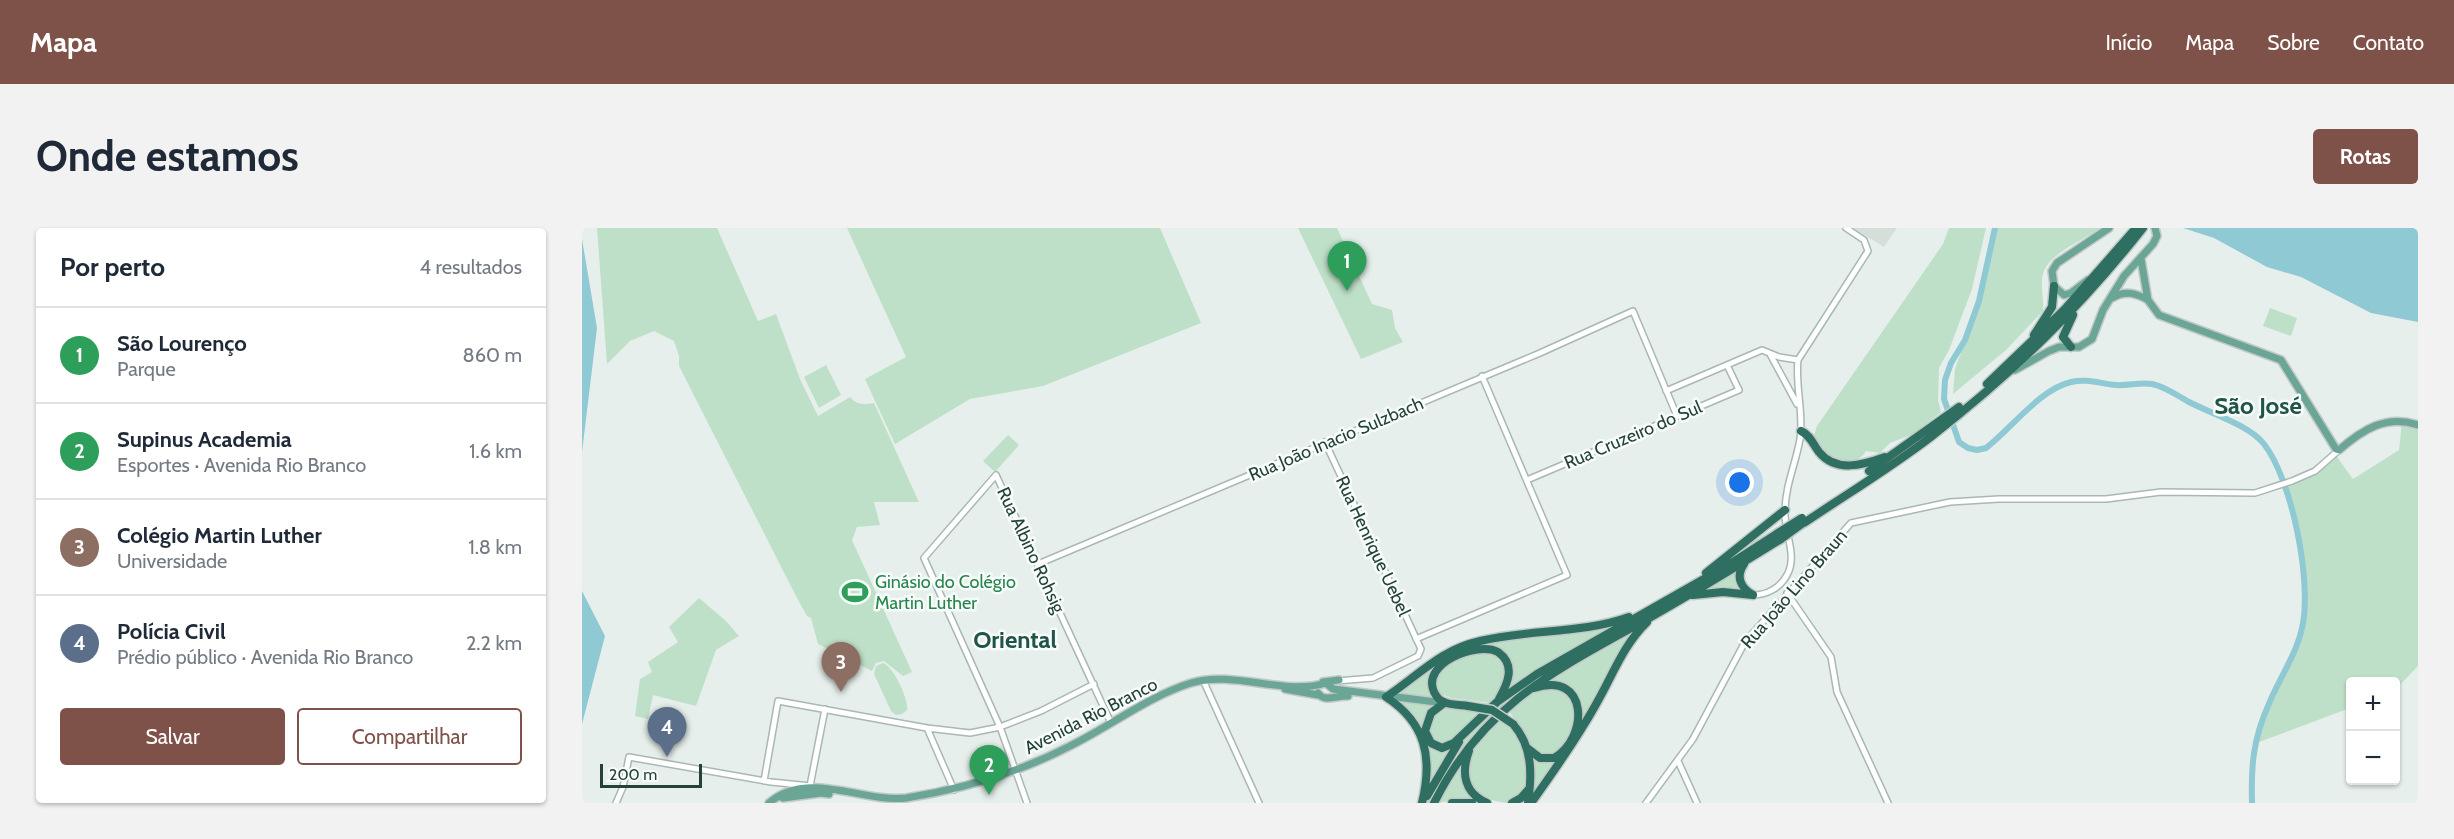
<!DOCTYPE html>
<html lang="pt">
<head>
<meta charset="utf-8">
<style>
  :root { --surface:#fff; --page:#f2f2f3; --text:#1f2937; --muted:#747a83; --line:#e0e1e3; --accent:#7f5249 }
  body { margin:0; font-family:Cabin,sans-serif; background:var(--page); color:var(--text) }
  .controls { position:absolute; right:18px; bottom:18px; display:grid; overflow:hidden; border-radius:6px; box-shadow:0 2px 4px #0004 }
  .controls button { width:54px; height:54px; display:grid; place-items:center; padding:0; border:0; border-bottom:2px solid var(--line); background:var(--surface); color:var(--text); font:30px sans-serif }
  .scale { position:absolute; left:18px; bottom:15px; width:102px; box-sizing:border-box; padding-left:6px; border:3px solid #24423a; border-top:0; font-size:16px; line-height:21px; white-space:nowrap; color:#24423a; -webkit-text-stroke:4px #f7fbf9; paint-order:stroke }
  .you { position:absolute; left:1158px; top:255px; width:21px; height:21px; margin:-15px; border:4px solid #fff; border-radius:50%; background:#1a73e8; box-shadow:0 0 0 9px #1a73e833 }
  .badge { display:grid; place-items:center; width:39px; height:39px; border-radius:50%; background:var(--accent); color:#fff; font-size:20px; font-weight:700 }
  .pin { position:absolute; translate:-50% -50px; filter:drop-shadow(0 2px 3px #0008) }
  .pin::after { content:''; position:absolute; top:32px; width:21px; height:18px; background:inherit; clip-path:polygon(0 0,100% 0,50% 100%) }
  .list { margin:0; padding:0; list-style:none }
  h2 { display:flex; justify-content:space-between; align-items:center; height:78px; margin:0; padding:0 24px; font-size:26px }
  h2 small { font-size:20px; font-weight:400; color:var(--muted) }
  .list li { display:grid; grid-template-columns:39px 1fr auto; gap:18px; align-items:center; box-sizing:border-box; height:96px; padding:0 24px; border-top:2px solid var(--line) }
  .list b { display:block; font-size:22px; white-space:nowrap }
  .list p { margin:0; font-size:20px; white-space:nowrap; color:var(--muted) }
  .list em { font-size:20px; font-style:normal; color:var(--muted) }
  .actions { display:flex; gap:12px; padding:18px 24px }
  .actions a { flex:1; padding:14px 0; border:2px solid var(--accent); border-radius:6px; text-align:center; font-size:21px; color:var(--accent) }
  .actions .main { background:var(--accent); color:#fff }
  .map { position:relative; flex:none; width:1836px; height:575px; overflow:hidden; border-radius:6px }
  header { display:flex; align-items:center; gap:36px; box-sizing:border-box; height:84px; padding:0 30px; background:var(--accent); color:#fff }
  header strong { font-size:28px }
  nav { display:flex; gap:33px; margin-inline-start:auto; font-size:21px }
  .intro { display:flex; align-items:center; justify-content:space-between; box-sizing:border-box; height:144px; padding:0 36px }
  h1 { margin:0; font-size:42px }
  .button { padding:15px 27px; border-radius:6px; background:var(--accent); color:#fff; font-size:21px; font-weight:700 }
  main { display:flex; gap:36px; padding:0 36px }
  aside { flex:1; background:var(--surface); border-radius:6px; box-shadow:0 2px 4px #0004 }
  .map>svg:first-child { display:block }
</style>
</head>
<body>
<header>
<strong>Mapa</strong>
<nav><a>Início</a><a>Mapa</a><a>Sobre</a><a>Contato</a></nav>
</header>
<div class="intro"><h1>Onde estamos</h1><a class="button">Rotas</a></div>
<main>
<aside>
<h2>Por perto<small>4 resultados</small></h2>
<ul class="list">
<li><span class="badge" style="background:#2e9e5b">1</span><div><b>São Lourenço</b><p>Parque</p></div><em>860 m</em></li>
<li><span class="badge" style="background:#2e9e5b">2</span><div><b>Supinus Academia</b><p>Esportes · Avenida Rio Branco</p></div><em>1.6 km</em></li>
<li><span class="badge" style="background:#8d6e63">3</span><div><b>Colégio Martin Luther</b><p>Universidade</p></div><em>1.8 km</em></li>
<li><span class="badge" style="background:#5c6f8a">4</span><div><b>Polícia Civil</b><p>Prédio público · Avenida Rio Branco</p></div><em>2.2 km</em></li>
</ul>
<div class="actions"><a class="main">Salvar</a><a>Compartilhar</a></div>
</aside>
<div class="map">
<svg width="1836" height="575" viewBox="0 0 1836 575">
  <rect width="100%" height="100%" fill="#e6efeb"/>
  <!-- built -->
  <path fill="#d4dfda" d="M1271 0H1315L1302 19Z"/>
  <!-- green -->
  <path fill="#bfe0c8" d="M15 0H135L176 93 194 86 218 151 236 188 268 169C274 177 283 177 292 175L337 274H292L298 297 275 299 270 312 330 444 321 448 302 433 294 435 290 443 236 416 229 390 225 388 215 370 97 138V128L92 113 72 103 48 113 25 136Z
    M265 0H578L619 95 461 158 388 171 313 216 283 151 324 129Z
    M716 0H755L790 76 810 82 813 100 821 114 779 131Z
    M1367 0H1404L1390 61 1367 122 1357 140 1356 172 1359 184 1331 206 1308 215 1298 225 1284 223C1275 238 1256 238 1243 227 1238 223 1235 215 1231 211L1235 198 1361 16Z
    M1415 0H1518C1500 14 1462 26 1460 51 1459 61 1462 72 1461 83L1424 122 1371 166 1373 141 1402 59Z
    M1688 80 1715 90 1709 108 1681 98Z
    M244 137 259 167 237 180 222 149Z
    M1820 194 1836 197V438L1814 461V454H1768V480L1672 516C1676 503 1680 490 1686 477 1697 450 1714 425 1721 396 1731 352 1714 302 1703 259L1733 243 1753 226 1771 251 1817 222Z
    M426 207 437 217 413 244 401 233Z
    M1159 338 1155 353 1159 363 1114 364Z
    M117 370 144 393 157 408 134 422 114 478 71 467 66 491 53 488 58 451 70 444 66 434 96 414 87 399Z
    M1040 393 923 466 930 452 929 441 904 418 853 439 851 469 814 465 844 440 893 417Z
    M1057 397 1004 492 949 572V526L967 532C990 509 1008 500 993 466L961 455Z
    M908 423 923 433 925 451 909 475 870 470 855 465 852 451C865 430 885 427 908 423Z
    M301 435C311 438 327 471 325 482L320 486 314 487 309 483 292 446 294 438Z
    M978 461C1005 486 992 499 976 526L963 530 952 521 927 483 929 479 954 462Z
    M816 473 856 477 852 480 845 513 870 519 842 572 846 550 832 490Z
    M862 478 898 484 872 513 862 518 847 511C846 491 847 491 862 478Z
    M908 484 913 487 849 575H844L876 519Z
    M918 489C948 514 945 525 945 562L923 575 897 569 885 550 890 520Z
    M886 522 880 545 902 575 879 572 853 575Z"/>
  <!-- water -->
  <path fill="#8ec9d4" d="M1601 0H1836V94L1789 85 1719 49 1685 39 1632 10Z
    M0 11 15 100 0 224Z
    M0 363 23 408 0 496Z"/>
  <g fill="none" stroke-linecap="round" stroke-linejoin="round">
    <!-- river -->
    <path stroke="#8ec9d4" stroke-width="6" d="M1413 0 1397 73 1383 112 1369 135 1363 152 1362 171 1377 214 1386 220 1395 222 1404 220C1429 201 1458 161 1489 154 1505 150 1519 156 1534 157 1546 158 1558 154 1570 156 1582 158 1596 168 1607 174 1628 185 1667 197 1682 216 1710 252 1729 350 1721 395 1716 425 1697 450 1686 478 1671 512 1669 538 1670 575"/>
    <!-- minor casing -->
    <g stroke="#a8b8b2" stroke-width="8">
      <path id="minor" d="M1188 126 1215 176
        M1084 163 1180 122 1197 129 1216 132
        M743 214 839 421 836 428 791 450 755 453
        M945 252 1157 162 1145 137
        M456 336 958 125 1051 83 1095 188
        M1205 365 1249 429 1255 464 1306 575
        M1171 367C1185 367 1198 360 1205 347 1216 328 1202 304 1203 284 1203 258 1214 235 1218 211 1222 185 1213 158 1216 132L1286 23 1282 12 1264 0
        M834 411 985 347 900 148
        M621 452 677 575
        M345 500 372 562
        M1096 533 1115 575
        M182 553 196 473 345 500 388 505 418 499 459 483 512 456
        M228 558 243 481
        M34 575 41 559 47 529 189 554 229 558
        M445 575 418 499 342 330 414 247 529 495
        M1064 575 1111 511 1163 414 1269 295 1368 274 1417 271H1524L1579 264 1673 265 1710 253 1733 243 1757 222"/>
    </g>
    <!-- major casing -->
    <g stroke="#c2cac8" stroke-width="10">
      <path id="major" d="M1559 31 1566 72 1577 87 1699 132 1754 221 1757 222C1780 202 1804 186 1836 197
        M1506 52 1489 65 1482 67 1472 58 1470 43 1475 35 1527 0
        M1530 70C1543 62 1554 65 1566 72
        M1433 142 1467 123 1477 119H1497L1510 111 1521 82 1542 48 1571 16 1575 8 1573 0
        M741 454 757 452
        M703 461 736 467
        M736 465C742 475 755 467 766 468
        M201 570 239 565 247 566
        M187 575C226 541 280 575 324 570 381 561 436 545 488 518 527 499 567 468 609 455 652 442 702 468 744 455L751 461 862 475"/>
    </g>
    <!-- highway casing -->
    <g stroke="#c2cac8" stroke-width="11">
      <path id="highway" d="M1452 107 1470 79 1472 58
        M1489 119 1481 109 1491 87
        M1405 156 1483 81 1554 0
        M1219 203C1228 207 1231 216 1237 224 1254 245 1281 237 1303 229
        M1287 243 1377 179
        M1222 295C1265 266 1310 239 1350 208 1432 144 1497 81 1561 0
        M1162 336C1153 349 1159 360 1171 367
        M1124 345 1203 282
        M1111 367 1141 364 1171 367
        M862 475 849 485 843 503 849 515 860 520 872 515 915 474 955 446 1143 339 1196 305
        M886 478C878 477 868 477 862 474 858 473 854 468 852 464 839 435 895 413 916 424 934 437 926 455 917 471
        M931 496C951 519 950 547 946 575
        M945 520 958 530H972C1007 510 1007 442 952 460
        M887 523C879 545 882 565 905 575
        M845 568 877 514
        M840 575C851 530 844 495 804 469 836 448 858 422 898 413 947 401 1000 406 1047 389
        M852 575C900 478 972 443 1062 393 1108 367 1154 339 1199 311
        M870 575H890
        M930 575 939 570 947 561
        M949 575C972 543 994 512 1013 478 1030 449 1041 417 1065 394"/>
    </g>
    <!-- minor -->
    <use href="#minor" stroke="#fff" stroke-width="5"/>
    <!-- major -->
    <use href="#major" stroke="#6aa596" stroke-width="7"/>
    <!-- highway -->
    <use href="#highway" stroke="#2f6f62" stroke-width="8"/>
    <!-- highway-bridge casing -->
    <g stroke="#c2cac8" stroke-width="11" stroke-linecap="butt">
      <path id="highway-bridge" d="M1196 305 1220 290
        M1199 311 1221 295
        M886 478 910 482 931 496"/>
    </g>
    <!-- highway-bridge -->
    <use href="#highway-bridge" stroke="#2f6f62" stroke-width="8"/>
  </g>
  <!-- icons -->
  <defs>
    <g id="stadium-bare" transform="scale(2.07)"><path d="M0-5a6.5 5 0 1 0 0 10a6.5 5 0 1 0 0-10ZM-3.5-1.8h7v3.6h-7Z" fill="#2e9e5b" stroke="#f7fbf9" stroke-width="2.5" paint-order="stroke"/></g>
  </defs>
  <g fill-rule="evenodd">
    <use href="#stadium-bare" x="273" y="364"/>
  </g>
  <g text-anchor="middle" stroke-width="5" stroke-linejoin="round" paint-order="stroke">
    <!-- street labels -->
    <g font-size="18" fill="#24423a" stroke="#f7fbf9">
      <text transform="translate(1051 207) rotate(-23)" y="6">Rua Cruzeiro do Sul</text>
      <text transform="translate(754 211) rotate(-23)" y="6">Rua João Inacio Sulzbach</text>
      <text transform="translate(791 318) rotate(65)" y="6">Rua Henrique Uebel</text>
      <text transform="translate(449 322) rotate(65)" y="6">Rua Albino Rohsig</text>
      <text transform="translate(1212 361) rotate(-49)" y="6">Rua João Lino Braun</text>
      <text transform="translate(509 488) rotate(-27)" y="6">Avenida Rio Branco</text>
    </g>
    <!-- leisure labels -->
    <g font-size="18" fill="#27864d" stroke="#f7fbf9" text-anchor="start">
      <text x="293" y="360">Ginásio do Colégio<tspan x="293" dy="21">Martin Luther</tspan></text>
    </g>
    <!-- district labels -->
    <g font-size="24" font-weight="bold" fill="#1f5548" stroke="#f7fbf9">
      <text x="1676" y="186">São José</text>
      <text x="433" y="420">Oriental</text>
    </g>
  </g>
</svg>
<div class="controls">
<button>+</button>
<button>−</button>
</div>
<div class="scale">200 m</div>
<div class="you"></div>
<div class="pin badge" style="left:765px;top:63px;background:#2e9e5b">1</div>
<div class="pin badge" style="left:407px;top:567px;background:#2e9e5b">2</div>
<div class="pin badge" style="left:259px;top:464px;background:#8d6e63">3</div>
<div class="pin badge" style="left:85px;top:529px;background:#5c6f8a">4</div>
</div>
</main>
</body>
</html>
